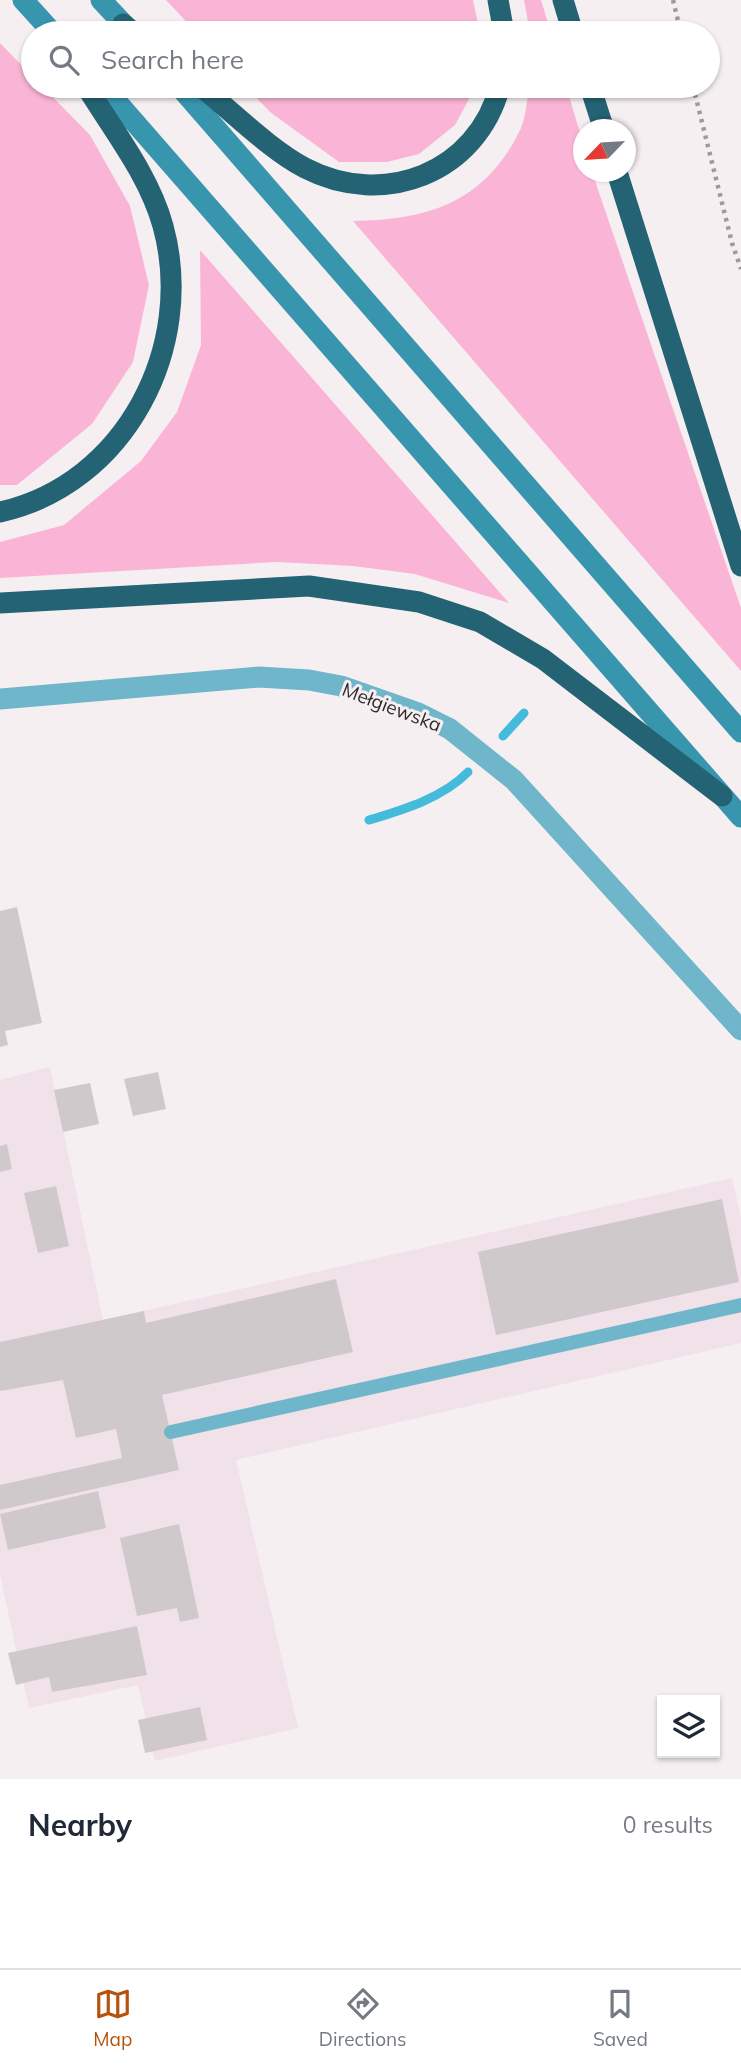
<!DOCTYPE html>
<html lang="en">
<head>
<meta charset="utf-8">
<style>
  :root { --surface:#fff; --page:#f2f2f3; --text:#1f2937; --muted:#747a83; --line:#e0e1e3; --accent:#b45309 }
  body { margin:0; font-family:Mulish,sans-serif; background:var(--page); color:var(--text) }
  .controls { position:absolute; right:21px; bottom:21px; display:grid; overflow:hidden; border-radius:0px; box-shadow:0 2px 5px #0004 }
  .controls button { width:63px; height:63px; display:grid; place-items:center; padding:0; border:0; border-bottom:2px solid var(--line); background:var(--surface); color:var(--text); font:35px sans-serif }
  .compass { position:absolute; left:573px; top:119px; width:63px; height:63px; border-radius:50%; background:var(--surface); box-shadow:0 2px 5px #0004; rotate:245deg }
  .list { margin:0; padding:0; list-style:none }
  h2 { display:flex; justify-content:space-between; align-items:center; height:91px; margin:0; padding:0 28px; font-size:30px }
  h2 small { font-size:23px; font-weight:400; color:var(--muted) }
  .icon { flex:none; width:38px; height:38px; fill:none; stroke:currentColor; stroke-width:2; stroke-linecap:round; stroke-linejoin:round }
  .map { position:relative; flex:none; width:741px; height:1779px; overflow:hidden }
  .search { position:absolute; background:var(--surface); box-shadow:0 2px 5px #0004; left:21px; right:21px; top:21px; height:77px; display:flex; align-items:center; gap:18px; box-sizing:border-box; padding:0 24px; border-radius:38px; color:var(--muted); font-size:26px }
  .sheet { height:189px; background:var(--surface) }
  nav { display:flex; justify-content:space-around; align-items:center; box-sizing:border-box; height:98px; border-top:2px solid var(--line); background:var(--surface); font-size:19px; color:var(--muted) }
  nav a { display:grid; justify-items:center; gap:4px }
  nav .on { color:var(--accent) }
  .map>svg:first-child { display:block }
</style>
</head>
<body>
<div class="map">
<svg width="741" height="1779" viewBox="0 0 741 1779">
  <rect width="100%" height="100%" fill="#f6eff2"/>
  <!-- built -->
  <path fill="#f1e1e8" d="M50 1067 103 1320 732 1178 741 1217V1343L236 1460 298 1728 155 1761 138 1685 29 1708 0 1575V1080Z"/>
  <!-- green -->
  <path fill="#fab5d6" d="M166 0H473L480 33H197Z
    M524 0H541L551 33H530Z
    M0 43 33 77V86H42L90 135 130 206 149 285 133 362 92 424 17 485H0Z
    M245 86H476L455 125 419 154 387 162H339L270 112Z
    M529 86H566L583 143 584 172H592L741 608V671L353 221C429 220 486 202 521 128 526 116 527 99 529 86Z
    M200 250 509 603 415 574 353 566 277 562 0 578V542L64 525 141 461 177 412 201 345Z"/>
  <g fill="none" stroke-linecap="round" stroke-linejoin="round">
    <!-- stream -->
    <path stroke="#44bbda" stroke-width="9" d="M503 736 524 713
      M369 820C402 810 443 798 468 772"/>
  </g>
  <!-- building -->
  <path fill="#d0c9cc" d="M17 907 42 1023 5 1031 8 1045 0 1047V911Z
    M158 1072 166 1109 133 1116 124 1079Z
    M90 1083 99 1124 63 1132 54 1090Z
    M7 1144 12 1169 0 1172V1146Z
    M56 1186 69 1246 38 1253 24 1193Z
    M722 1199 739 1282 496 1335 478 1252Z
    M336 1279 353 1352 162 1395 179 1470 0 1510V1485L122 1458 116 1429 76 1438 63 1380 0 1391V1342L144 1311 146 1323Z
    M98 1491 106 1528 8 1550 0 1514Z
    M179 1524 199 1618 180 1622 177 1608 137 1616 120 1538Z
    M137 1626 147 1675 52 1692 49 1677 16 1685 8 1653Z
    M200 1707 207 1740 145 1753 138 1720Z"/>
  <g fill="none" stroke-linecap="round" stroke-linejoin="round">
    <!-- path -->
    <path stroke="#9e999b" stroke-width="4.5" stroke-dasharray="3.5 5" stroke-linecap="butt" d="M673 0 681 33
      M693 86 732 243 741 269"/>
    <!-- lane -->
    <path stroke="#6fb6cb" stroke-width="14" d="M171 1432 741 1305"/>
    <!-- street -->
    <path stroke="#6fb6cb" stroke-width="21" d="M0 699 259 677 309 680 341 686 418 713 450 729 514 780 741 1030"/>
    <!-- secondary -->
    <path stroke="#3795ae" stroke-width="21" d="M23 0 53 33
      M101 0 132 33
      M103 86 741 817
      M179 86 741 732"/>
    <!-- highway -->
    <path stroke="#246374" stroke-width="21" d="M498 0 504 33
      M563 0 573 33
      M123 24 134 33
      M200 86C233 112 269 149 305 168 384 209 477 173 500 86
      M590 86 604 130
      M617 172 741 566
      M0 512C126 484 196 346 163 226 149 175 113 130 86 86
      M0 603 309 586 419 602 480 622 543 659 722 796"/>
  </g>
  <g text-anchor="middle" stroke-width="6" stroke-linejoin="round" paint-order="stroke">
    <!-- street labels -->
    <g font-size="19" fill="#2e2b2c" stroke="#f6eff2">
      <text transform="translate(392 707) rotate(21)" y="7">Mełgiewska</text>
    </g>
  </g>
</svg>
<div class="controls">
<button><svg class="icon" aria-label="layers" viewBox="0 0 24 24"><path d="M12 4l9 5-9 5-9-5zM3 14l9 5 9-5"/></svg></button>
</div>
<svg class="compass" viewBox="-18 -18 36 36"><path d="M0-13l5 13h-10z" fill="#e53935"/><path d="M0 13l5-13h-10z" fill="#747a83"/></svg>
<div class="search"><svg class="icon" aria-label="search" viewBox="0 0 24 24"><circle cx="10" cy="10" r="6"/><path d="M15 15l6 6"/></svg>Search here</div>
</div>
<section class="sheet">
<h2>Nearby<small>0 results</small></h2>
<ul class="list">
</ul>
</section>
<nav>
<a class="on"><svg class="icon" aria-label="map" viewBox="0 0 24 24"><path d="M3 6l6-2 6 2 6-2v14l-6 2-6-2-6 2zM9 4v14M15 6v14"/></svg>Map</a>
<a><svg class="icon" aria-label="directions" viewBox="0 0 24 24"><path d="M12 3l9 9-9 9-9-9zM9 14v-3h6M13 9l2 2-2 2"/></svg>Directions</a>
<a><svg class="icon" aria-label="saved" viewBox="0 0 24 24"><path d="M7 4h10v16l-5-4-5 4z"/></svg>Saved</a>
</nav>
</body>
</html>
